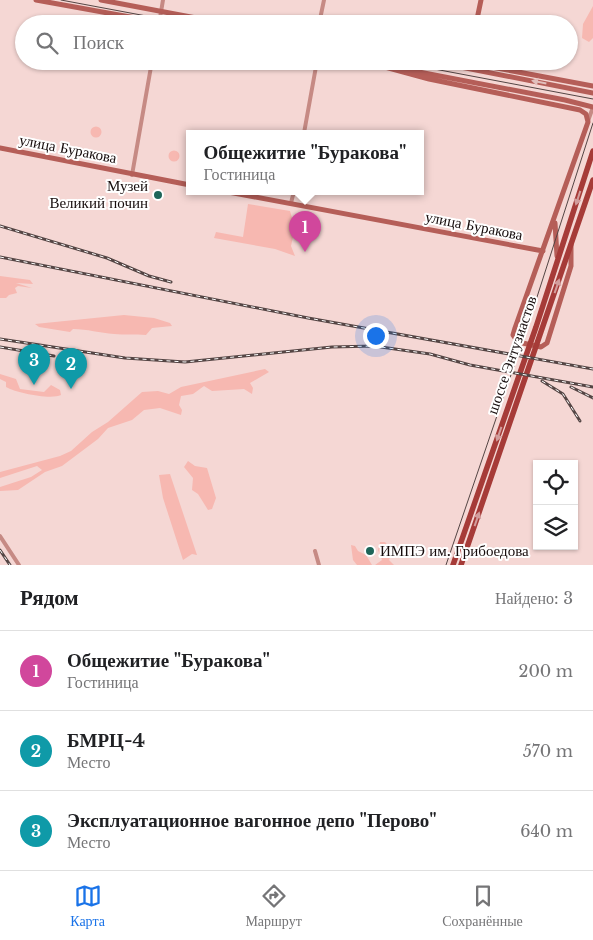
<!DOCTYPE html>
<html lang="ru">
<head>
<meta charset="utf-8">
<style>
  :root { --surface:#fff; --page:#f2f2f2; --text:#202124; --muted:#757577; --line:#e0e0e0; --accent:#1a73e8 }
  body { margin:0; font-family:"Libre Baskerville",serif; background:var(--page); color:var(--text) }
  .controls { position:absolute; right:15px; bottom:15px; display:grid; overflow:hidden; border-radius:0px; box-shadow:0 1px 4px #0004 }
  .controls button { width:45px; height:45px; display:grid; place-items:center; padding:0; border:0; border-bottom:1px solid var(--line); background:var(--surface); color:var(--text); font:25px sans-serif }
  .you { position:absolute; left:375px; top:335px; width:18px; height:18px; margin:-12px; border:4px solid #fff; border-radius:50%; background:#1a73e8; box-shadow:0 0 0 8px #1a73e833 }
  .badge { display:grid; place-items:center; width:32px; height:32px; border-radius:50%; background:var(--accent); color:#fff; font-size:16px; font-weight:700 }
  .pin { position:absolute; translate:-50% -41px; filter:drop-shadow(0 1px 2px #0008) }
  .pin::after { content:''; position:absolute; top:26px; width:18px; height:15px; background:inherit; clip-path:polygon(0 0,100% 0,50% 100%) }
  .popup { position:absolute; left:186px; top:130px; width:238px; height:65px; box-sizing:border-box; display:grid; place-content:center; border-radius:0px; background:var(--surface); filter:drop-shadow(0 1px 4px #0005); font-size:16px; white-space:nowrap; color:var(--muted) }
  .popup b { font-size:19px; color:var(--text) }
  .popup::after { content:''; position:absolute; left:50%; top:100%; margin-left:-10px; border:10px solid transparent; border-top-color:var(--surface) }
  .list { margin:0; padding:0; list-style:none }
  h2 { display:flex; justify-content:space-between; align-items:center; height:65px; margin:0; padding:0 20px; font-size:21px }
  h2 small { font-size:16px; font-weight:400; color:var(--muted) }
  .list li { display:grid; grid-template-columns:32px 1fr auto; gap:15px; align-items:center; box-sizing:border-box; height:80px; padding:0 20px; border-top:1px solid var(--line) }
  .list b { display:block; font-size:19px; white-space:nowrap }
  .list p { margin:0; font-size:16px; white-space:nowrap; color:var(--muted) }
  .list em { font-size:16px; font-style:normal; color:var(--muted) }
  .icon { flex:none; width:28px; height:28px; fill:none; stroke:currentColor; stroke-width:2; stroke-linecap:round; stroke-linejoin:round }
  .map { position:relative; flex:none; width:593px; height:565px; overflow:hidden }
  .search { position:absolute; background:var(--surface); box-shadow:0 1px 4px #0004; left:15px; right:15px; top:15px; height:55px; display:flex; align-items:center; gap:12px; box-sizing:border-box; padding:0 18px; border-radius:28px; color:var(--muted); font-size:19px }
  .sheet { height:305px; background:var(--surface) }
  nav { display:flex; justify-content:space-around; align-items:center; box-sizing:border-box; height:70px; border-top:1px solid var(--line); background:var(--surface); font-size:14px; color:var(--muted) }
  nav a { display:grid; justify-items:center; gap:2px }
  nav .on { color:var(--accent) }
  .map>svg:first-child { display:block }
</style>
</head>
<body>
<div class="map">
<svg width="593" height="565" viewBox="0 0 593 565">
  <rect width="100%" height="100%" fill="#f5d7d4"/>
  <!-- green -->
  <path fill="#f7b8b1" d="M593 6V38L589 42 582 38 583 24Z
    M90.5 132a5.5 5.5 0 1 1 11 0a5.5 5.5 0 1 1-11 0Z
    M168.5 156a5.5 5.5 0 1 1 11 0a5.5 5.5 0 1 1-11 0Z
    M248 204 290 211 295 228 291 246 295 256 275 249 214 238 216 232 243 237Z
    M0 276 30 280 33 284 16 283 32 288 18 286 15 288 17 293 9 295 6 298H0Z
    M124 315 154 318 170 323 172 326 152 328 146 335C135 334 124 335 114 334 100 333 87 329 73 329L70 332 39 327 35 324Z
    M265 369 269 372 250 383 253 388 252 394 244 389 212 391 204 386 193 394 181 396 179 405 182 410 181 415 160 408 144 410 132 420 108 428 98 439 62 466 45 472 18 490 0 491V487L31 477 42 470 37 466 0 478V472L60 456 71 451 92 432 108 422 142 392 158 391 169 394 181 387Z
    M0 374 16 379 20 389 44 392 51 385 60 390 61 395C51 400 16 393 6 387V382L0 379Z
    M188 461 195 466 207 468 216 498 212 509 208 510 198 494 192 490 193 478 184 467Z
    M170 474 197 555 192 554 183 560 163 498 159 475Z
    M380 542H385L393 551 389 560 394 565H375L382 560 378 550Z
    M351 545 355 546 358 551 366 555 372 565H357L353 560Z"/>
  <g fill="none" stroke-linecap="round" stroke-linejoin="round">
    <!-- street -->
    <path stroke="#c68a84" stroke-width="4" d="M159 24 163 0
      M319 24 324 0
      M588 121 593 107
      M304 133 317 61
      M132 175 152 61
      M291 203 294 191
      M0 536 19 565
      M315 551 319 565"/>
    <!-- secondary -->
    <path stroke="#b55e58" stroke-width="5" d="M36 0 169 24
      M101 0 228 24
      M476 24 481 0
      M363 61 429 79 580 110 586 114 588 122 515 328 513 335 518 342 541 347 547 343 571 266V245
      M430 61 593 93
      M459 61 593 86
      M393 67 565 100 593 107
      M0 148 190 185
      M223 191 543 251
      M555 223 557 256"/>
    <!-- primary -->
    <path stroke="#a63b38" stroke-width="5.5" d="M453 565 536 327 593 151
      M461 565 593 180"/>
    <!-- tram -->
    <path stroke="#544544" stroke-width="1" d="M61 0 189 24
      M392 61 593 99
      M446 565 528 325 593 123"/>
    <!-- rail casing -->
    <g stroke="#544544" stroke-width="3">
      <path id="rail" d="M0 226 107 258 149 276 171 282
        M0 257 308 318 593 369
        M0 339 125 358 185 362 332 347 374 346 430 354 470 365 593 387
        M0 347 54 356
        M542 381 563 394 580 421
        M571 387 593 398
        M0 550 10 565"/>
    </g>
    <!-- rail -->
    <use href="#rail" stroke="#fff" stroke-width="1" stroke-dasharray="4" stroke-linecap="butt"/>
  </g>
  <!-- one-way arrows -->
  <defs><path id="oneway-solid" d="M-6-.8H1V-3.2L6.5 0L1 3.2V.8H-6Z" transform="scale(1.25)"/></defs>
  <use fill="#e1bfbc" href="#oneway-solid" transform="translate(539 82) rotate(-169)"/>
  <g fill="#d29d9c">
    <use href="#oneway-solid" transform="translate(578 198) rotate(108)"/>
    <use href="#oneway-solid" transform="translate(557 286) rotate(-71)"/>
    <use href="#oneway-solid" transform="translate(499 434) rotate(109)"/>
    <use href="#oneway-solid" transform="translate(477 519) rotate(-71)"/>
  </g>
  <!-- markers -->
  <g fill="#1e6559" stroke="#fff" stroke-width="2">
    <circle cx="158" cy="195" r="5"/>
    <circle cx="370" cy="551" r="5"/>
  </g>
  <g text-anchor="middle" stroke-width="4" stroke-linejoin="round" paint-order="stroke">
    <!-- street labels -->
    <g font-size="15" fill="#160c0c" stroke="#fff">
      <text transform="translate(68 149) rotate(11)" y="5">улица Буракова</text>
      <text transform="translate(474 226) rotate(11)" y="5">улица Буракова</text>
      <text transform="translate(512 355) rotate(-71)" y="5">шоссе Энтузиастов</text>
    </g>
    <!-- poi labels -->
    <g font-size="15" fill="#160c0c" stroke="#fff" text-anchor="end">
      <text x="148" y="191">Музей<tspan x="148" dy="17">Великий почин</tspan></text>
      <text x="380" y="556" text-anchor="start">ИМПЭ им. Грибоедова</text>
    </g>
  </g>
</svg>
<div class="controls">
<button><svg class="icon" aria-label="locate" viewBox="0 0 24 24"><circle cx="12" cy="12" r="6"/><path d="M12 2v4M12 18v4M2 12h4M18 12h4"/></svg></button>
<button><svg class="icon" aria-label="layers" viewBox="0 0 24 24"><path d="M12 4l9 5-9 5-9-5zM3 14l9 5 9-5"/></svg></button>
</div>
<div class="you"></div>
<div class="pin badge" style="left:305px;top:252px;background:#d1479c">1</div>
<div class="popup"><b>Общежитие &quot;Буракова&quot;</b>Гостиница</div>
<div class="pin badge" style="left:71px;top:389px;background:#0f9aa8">2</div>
<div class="pin badge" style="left:34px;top:385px;background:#0f9aa8">3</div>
<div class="search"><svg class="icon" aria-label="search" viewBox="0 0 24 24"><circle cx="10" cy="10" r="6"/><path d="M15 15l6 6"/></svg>Поиск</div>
</div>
<section class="sheet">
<h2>Рядом<small>Найдено: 3</small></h2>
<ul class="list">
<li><span class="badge" style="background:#d1479c">1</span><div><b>Общежитие &quot;Буракова&quot;</b><p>Гостиница</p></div><em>200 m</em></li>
<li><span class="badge" style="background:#0f9aa8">2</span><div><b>БМРЦ-4</b><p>Место</p></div><em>570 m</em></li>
<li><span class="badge" style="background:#0f9aa8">3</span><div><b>Эксплуатационное вагонное депо &quot;Перово&quot;</b><p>Место</p></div><em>640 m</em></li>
</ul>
</section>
<nav>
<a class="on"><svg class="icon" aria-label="map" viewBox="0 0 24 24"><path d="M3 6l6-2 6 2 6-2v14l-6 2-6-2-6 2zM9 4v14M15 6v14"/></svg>Карта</a>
<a><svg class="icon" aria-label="directions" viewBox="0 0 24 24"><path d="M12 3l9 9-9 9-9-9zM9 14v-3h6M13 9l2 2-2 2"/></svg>Маршрут</a>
<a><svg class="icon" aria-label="saved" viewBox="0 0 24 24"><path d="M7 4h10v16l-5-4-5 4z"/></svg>Сохранённые</a>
</nav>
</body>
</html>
